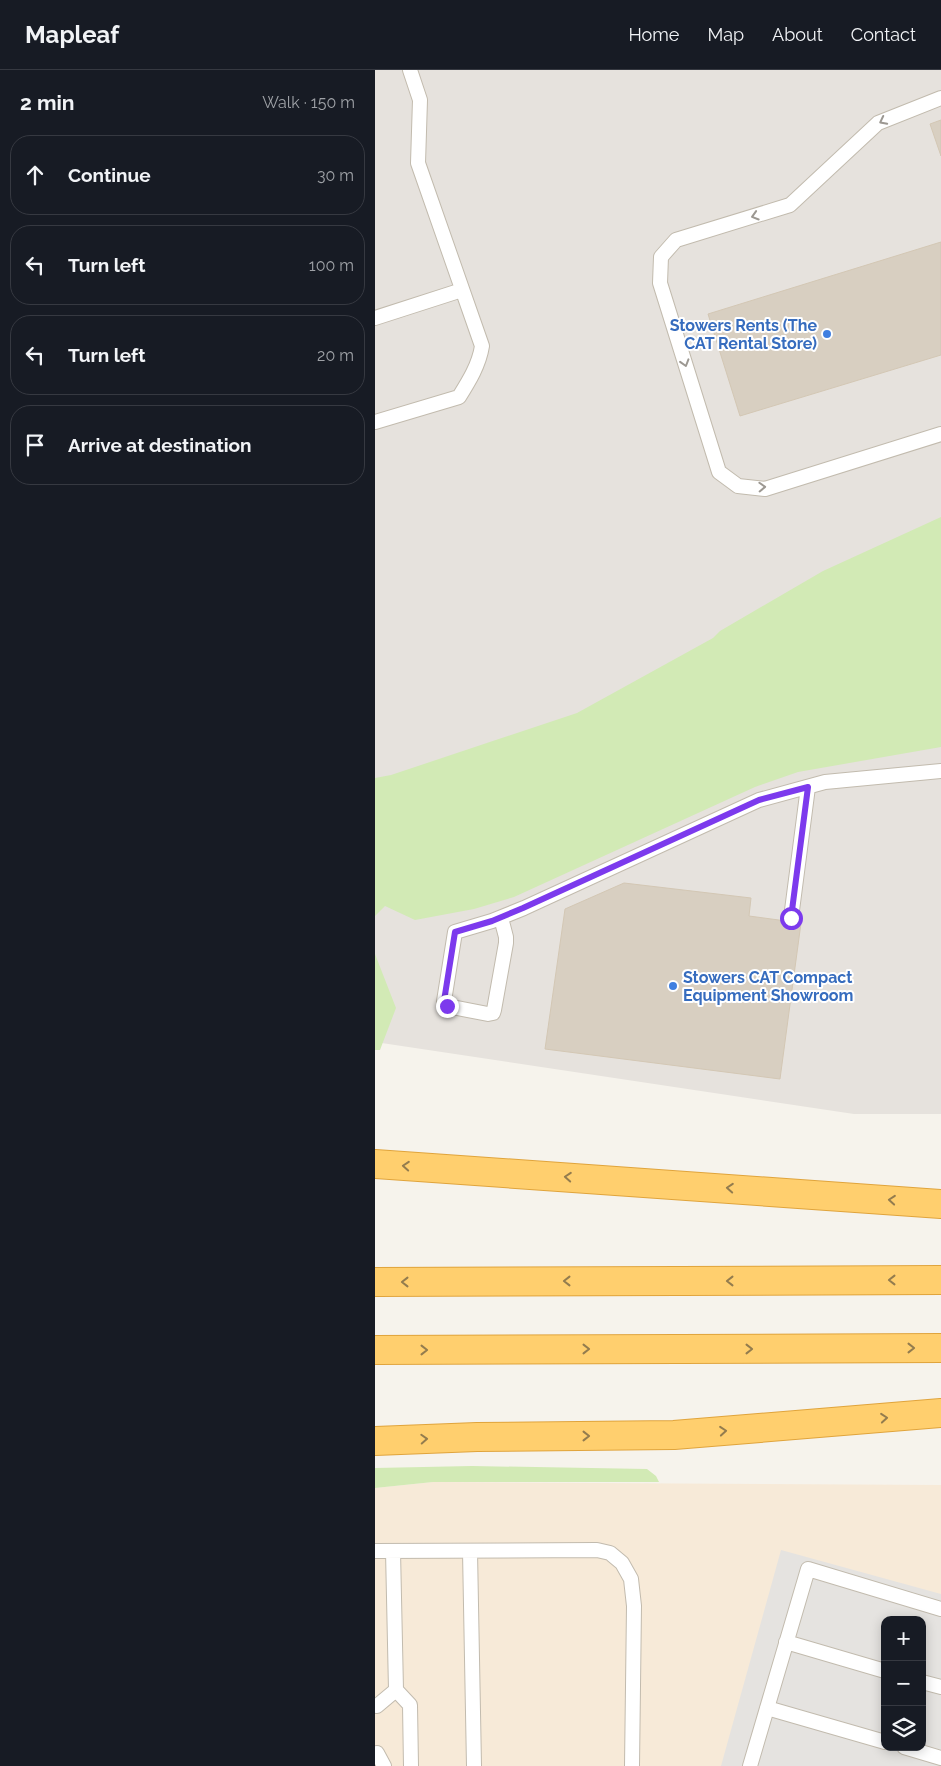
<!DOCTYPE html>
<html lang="en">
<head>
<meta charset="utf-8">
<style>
  :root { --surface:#171b24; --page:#20242c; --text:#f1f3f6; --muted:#9ea1a6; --line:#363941 }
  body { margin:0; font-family:Raleway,sans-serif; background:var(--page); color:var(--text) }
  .controls { position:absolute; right:15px; bottom:15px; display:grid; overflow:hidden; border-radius:10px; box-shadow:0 2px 12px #0003 }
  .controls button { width:45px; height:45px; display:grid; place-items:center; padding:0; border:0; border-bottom:1px solid var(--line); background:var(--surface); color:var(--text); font:25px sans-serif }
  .stop { position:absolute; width:15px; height:15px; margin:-11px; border:4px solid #7c3aed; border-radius:50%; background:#fff }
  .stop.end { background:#7c3aed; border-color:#fff; box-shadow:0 1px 5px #0008 }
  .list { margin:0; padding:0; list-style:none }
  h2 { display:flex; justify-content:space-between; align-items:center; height:65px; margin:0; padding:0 20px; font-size:21px }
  h2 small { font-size:16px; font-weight:400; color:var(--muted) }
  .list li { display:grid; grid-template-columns:32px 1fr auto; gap:15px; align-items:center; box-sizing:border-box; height:80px; margin:0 10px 10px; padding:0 10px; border:1px solid var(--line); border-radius:20px }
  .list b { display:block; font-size:19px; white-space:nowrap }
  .list em { font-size:16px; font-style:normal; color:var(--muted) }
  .icon { flex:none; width:28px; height:28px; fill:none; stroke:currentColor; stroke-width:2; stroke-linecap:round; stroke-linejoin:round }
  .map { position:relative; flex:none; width:566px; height:1696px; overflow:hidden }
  header { display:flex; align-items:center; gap:30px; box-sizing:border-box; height:70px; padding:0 25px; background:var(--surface); border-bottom:1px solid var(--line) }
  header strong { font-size:24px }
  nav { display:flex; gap:28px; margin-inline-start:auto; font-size:18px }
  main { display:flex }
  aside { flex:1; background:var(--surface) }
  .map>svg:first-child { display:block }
</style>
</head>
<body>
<header>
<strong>Mapleaf</strong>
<nav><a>Home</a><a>Map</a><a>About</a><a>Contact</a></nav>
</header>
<main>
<aside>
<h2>2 min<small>Walk · 150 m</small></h2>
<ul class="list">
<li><svg class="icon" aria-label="ahead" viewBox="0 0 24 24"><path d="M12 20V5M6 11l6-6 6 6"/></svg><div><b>Continue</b></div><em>30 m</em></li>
<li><svg class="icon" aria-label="left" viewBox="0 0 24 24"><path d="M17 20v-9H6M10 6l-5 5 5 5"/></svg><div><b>Turn left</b></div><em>100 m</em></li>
<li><svg class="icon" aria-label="left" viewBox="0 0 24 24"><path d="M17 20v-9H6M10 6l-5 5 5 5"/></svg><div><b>Turn left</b></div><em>20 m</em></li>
<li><svg class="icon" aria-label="arrive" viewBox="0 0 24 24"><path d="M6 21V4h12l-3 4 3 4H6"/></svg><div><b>Arrive at destination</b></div></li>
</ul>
</aside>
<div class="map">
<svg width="566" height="1696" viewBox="0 0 566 1696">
  <rect width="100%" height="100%" fill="#f6f3ec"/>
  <!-- commercial -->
  <path fill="#f7ead8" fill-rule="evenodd" d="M58 1412 566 1415V1696H0V1418ZM510 1550H547V1677H510Z"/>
  <!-- industrial -->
  <path fill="#e6e2dd" d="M0 0H566V1044H479L0 972Z"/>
  <!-- green -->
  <path fill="#d2eab5" d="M566 447V677L423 702 380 717 139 827 99 839 40 850 10 836 0 846V708L16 705 202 643 338 568 345 561 448 501Z
    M0 884 21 938 5 980H0Z
    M97 1396 272 1399 281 1406 284 1412H58L0 1418V1398Z"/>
  <!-- parking -->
  <path fill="#e5e3e0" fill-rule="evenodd" d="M406 1480 566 1524V1696H346ZM510 1550H547V1677H510Z"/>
  <!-- building -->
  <path fill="#d8cfc1" stroke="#d3c7b4" d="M566 50V86L555 54Z
    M566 172V285L365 346 333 244Z
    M249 813 376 828 374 846 426 853 405 1009 170 979 190 839Z"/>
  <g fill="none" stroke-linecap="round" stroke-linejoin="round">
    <!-- lane casing -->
    <g stroke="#c2bbae" stroke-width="16">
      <path id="lane" d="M566 28 503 53 415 135 301 170 286 187 285 213 344 402 363 416 390 419 566 364
        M0 248 87 220
        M0 352 84 327C94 311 104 295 107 276L43 93 45 30 35 0
        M126 848 131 867V873L119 940 118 943 113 944 72 936 69 931 80 862 117 851 149 838 384 730 450 712 566 701
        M416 848 433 717
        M0 1481 222 1480 235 1483 247 1493 256 1509 259 1536 257 1696
        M18 1481 21 1620 35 1635 36 1696
        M95 1481 99 1696
        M411 1572 510 1601
        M547 1612 566 1617
        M2 1636 21 1620
        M392 1638 510 1672
        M529 1677 566 1688
        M2 1683 9 1696
        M375 1696 433 1499 566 1539"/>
    </g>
    <!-- highway casing -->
    <g stroke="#e0a43c" stroke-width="30">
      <path id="highway" d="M0 1094 566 1134
        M0 1212 566 1210
        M0 1280 566 1278
        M0 1371 102 1367 299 1365 566 1343"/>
    </g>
    <!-- lane -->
    <use href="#lane" stroke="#fff" stroke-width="14"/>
    <!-- highway -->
    <use href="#highway" stroke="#ffcf6e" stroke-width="28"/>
  </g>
  <!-- one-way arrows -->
  <defs><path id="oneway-chevron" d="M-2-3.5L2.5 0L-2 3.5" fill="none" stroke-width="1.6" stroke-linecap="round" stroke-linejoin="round" transform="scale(1.25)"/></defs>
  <g stroke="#9c9892">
    <use href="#oneway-chevron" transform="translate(508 51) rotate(153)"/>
    <use href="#oneway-chevron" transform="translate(380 146) rotate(163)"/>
    <use href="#oneway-chevron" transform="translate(310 293) rotate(73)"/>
    <use href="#oneway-chevron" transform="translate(387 417) rotate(-2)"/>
  </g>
  <g stroke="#937c4e">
    <use href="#oneway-chevron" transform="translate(31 1096) rotate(-176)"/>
    <use href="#oneway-chevron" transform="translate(193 1107) rotate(-176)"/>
    <use href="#oneway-chevron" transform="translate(355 1118) rotate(-176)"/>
    <use href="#oneway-chevron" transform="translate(517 1130) rotate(-175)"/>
    <use href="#oneway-chevron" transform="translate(517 1210) rotate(180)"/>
    <use href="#oneway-chevron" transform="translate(192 1211) rotate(180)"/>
    <use href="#oneway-chevron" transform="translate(355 1211) rotate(180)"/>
    <use href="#oneway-chevron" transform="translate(30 1212) rotate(180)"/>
    <use href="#oneway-chevron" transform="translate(536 1278)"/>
    <use href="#oneway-chevron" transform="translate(211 1279)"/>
    <use href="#oneway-chevron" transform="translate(374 1279)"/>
    <use href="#oneway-chevron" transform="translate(49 1280)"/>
    <use href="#oneway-chevron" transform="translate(509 1348) rotate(-5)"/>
    <use href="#oneway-chevron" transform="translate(348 1361) rotate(-5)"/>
    <use href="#oneway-chevron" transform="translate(211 1366)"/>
    <use href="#oneway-chevron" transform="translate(49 1369) rotate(-3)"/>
  </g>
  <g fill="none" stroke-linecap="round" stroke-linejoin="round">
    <!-- route -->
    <path stroke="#7c3aed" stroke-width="6" d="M72 936 69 931 80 862 117 851 148 838 384 730 433 717 416 848"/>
  </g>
  <!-- markers -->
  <g fill="#3f7fe0" stroke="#fff" stroke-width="2">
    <circle cx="452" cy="264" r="5"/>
    <circle cx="298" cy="916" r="5"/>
  </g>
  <g text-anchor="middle" stroke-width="4" stroke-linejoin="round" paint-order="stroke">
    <!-- shop labels -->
    <g font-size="16" font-weight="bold" fill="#366cbe" stroke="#fff" text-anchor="end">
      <text x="442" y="261">Stowers Rents (The<tspan x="442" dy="18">CAT Rental Store)</tspan></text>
      <text x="308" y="913" text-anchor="start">Stowers CAT Compact<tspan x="308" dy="18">Equipment Showroom</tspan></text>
    </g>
  </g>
</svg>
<div class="controls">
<button>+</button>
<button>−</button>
<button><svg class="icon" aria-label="layers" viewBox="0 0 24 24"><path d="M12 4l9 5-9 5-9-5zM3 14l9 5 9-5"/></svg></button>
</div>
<div class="stop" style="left:416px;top:848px"></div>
<div class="stop end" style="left:72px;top:936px"></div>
</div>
</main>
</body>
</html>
